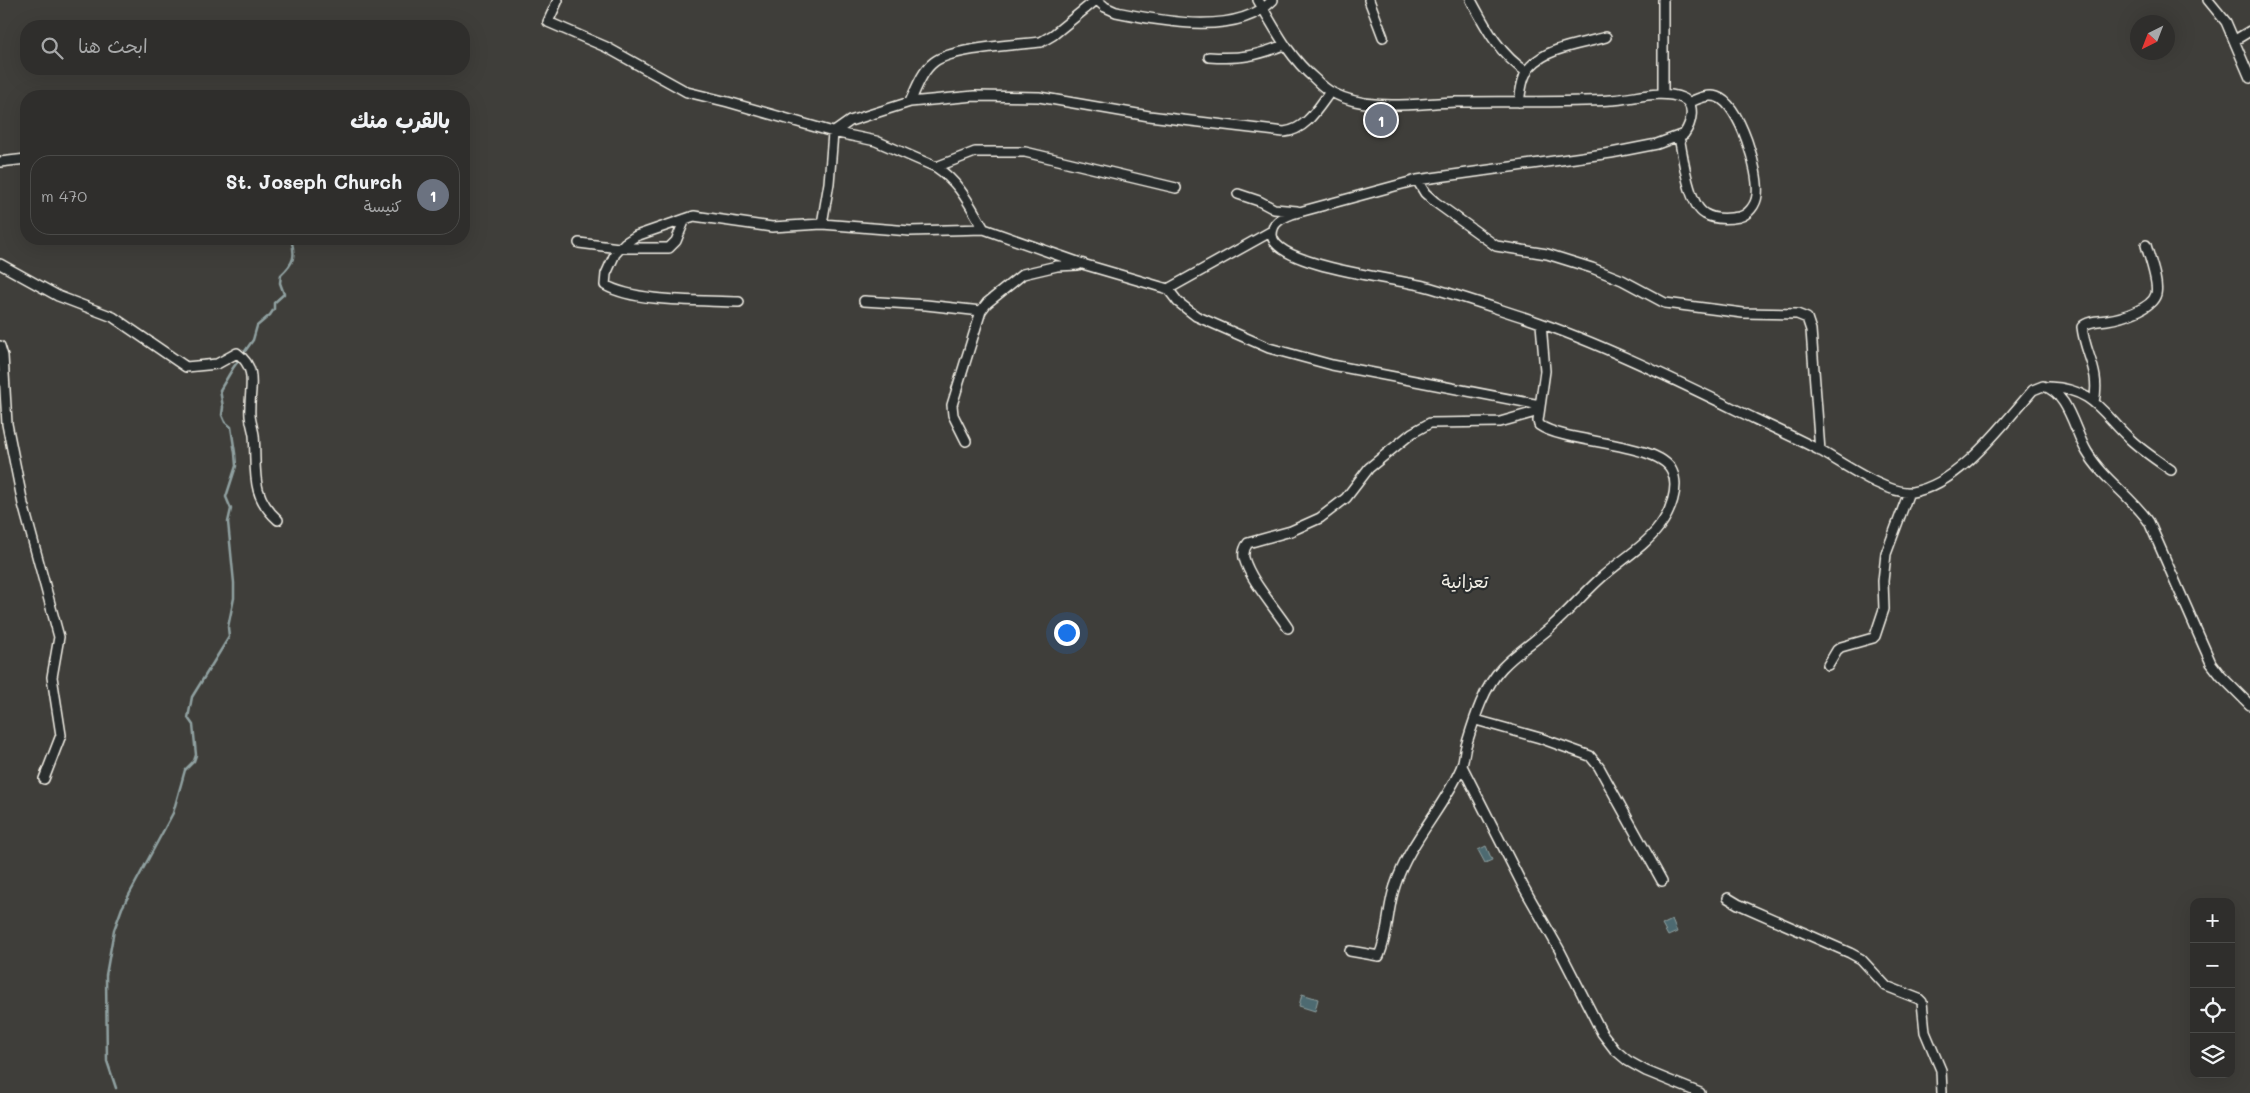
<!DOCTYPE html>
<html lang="ar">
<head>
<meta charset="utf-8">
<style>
  :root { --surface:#2f2e2c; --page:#373634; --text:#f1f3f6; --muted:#a7a8a9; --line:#4a4a48; --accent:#ff9aa2 }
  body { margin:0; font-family:Mali,"Playpen Sans Arabic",sans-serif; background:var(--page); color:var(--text); direction:rtl }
  .controls { position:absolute; right:15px; bottom:15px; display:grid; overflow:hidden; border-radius:10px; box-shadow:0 5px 20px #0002 }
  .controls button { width:45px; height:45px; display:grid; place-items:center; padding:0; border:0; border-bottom:1px solid var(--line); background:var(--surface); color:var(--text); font:25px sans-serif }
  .compass { position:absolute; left:2130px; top:15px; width:45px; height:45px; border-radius:50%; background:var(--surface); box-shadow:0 5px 20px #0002; rotate:222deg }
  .you { position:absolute; left:1066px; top:632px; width:18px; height:18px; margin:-12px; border:4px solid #fff; border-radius:50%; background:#1a73e8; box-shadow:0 0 0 8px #1a73e833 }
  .badge { display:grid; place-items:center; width:32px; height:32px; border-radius:50%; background:var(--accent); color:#fff; font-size:16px; font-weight:700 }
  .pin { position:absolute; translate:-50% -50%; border:2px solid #fff; box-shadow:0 1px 5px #0006 }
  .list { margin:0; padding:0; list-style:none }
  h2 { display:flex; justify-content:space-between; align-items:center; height:65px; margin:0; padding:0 20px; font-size:21px }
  h2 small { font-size:16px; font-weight:400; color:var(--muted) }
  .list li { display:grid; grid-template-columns:32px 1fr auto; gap:15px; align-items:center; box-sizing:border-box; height:80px; margin:0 10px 10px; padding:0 10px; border:1px solid var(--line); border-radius:20px }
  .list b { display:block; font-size:19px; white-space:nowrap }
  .list p { margin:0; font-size:16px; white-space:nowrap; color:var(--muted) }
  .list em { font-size:16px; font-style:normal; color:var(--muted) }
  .icon { flex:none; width:28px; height:28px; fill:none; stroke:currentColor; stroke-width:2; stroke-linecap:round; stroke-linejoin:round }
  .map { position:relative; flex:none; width:2250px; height:1093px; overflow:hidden; direction:ltr }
  .search { position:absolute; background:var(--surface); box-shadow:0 5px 20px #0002; left:20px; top:20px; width:450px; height:55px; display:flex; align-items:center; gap:12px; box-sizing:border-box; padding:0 18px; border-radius:20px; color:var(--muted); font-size:19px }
  .panel { position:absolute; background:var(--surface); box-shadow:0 5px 20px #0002; left:20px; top:90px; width:450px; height:155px; border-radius:20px; direction:rtl }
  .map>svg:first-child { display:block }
</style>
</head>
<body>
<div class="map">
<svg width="2250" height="1093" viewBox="0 0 2250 1093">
  <rect width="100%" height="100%" fill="#3f3e3a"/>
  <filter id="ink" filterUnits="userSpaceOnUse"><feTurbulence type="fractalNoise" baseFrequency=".02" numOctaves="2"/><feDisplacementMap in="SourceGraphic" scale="10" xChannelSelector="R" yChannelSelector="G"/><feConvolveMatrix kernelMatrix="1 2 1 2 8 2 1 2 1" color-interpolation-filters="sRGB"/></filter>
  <g filter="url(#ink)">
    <!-- water -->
    <path fill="#4e6b71" stroke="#90a1a1" d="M1486 846 1492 860 1485 863 1478 850Z
      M1672 920 1677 932 1668 936 1662 925Z
      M1302 994 1318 999 1315 1011 1299 1006Z"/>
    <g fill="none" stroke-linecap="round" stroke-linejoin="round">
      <!-- stream -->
      <path stroke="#90a1a1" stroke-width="2.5" d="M116 1088 107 1061 106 975 114 930 122 908 173 813 185 770 194 761 196 755 193 725 188 718 192 697 229 637 228 627 234 598V583L228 522 231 509 226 497 236 466 235 453 231 427 225 422 222 415 223 407 220 390 233 368 253 340 257 326 270 315 274 309V303L284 294 280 283 281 275C294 263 296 256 291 239"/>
      <!-- minor casing -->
      <g stroke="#f4f1e8" stroke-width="12">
        <path id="minor" d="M558 0 548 22 606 47 687 92 728 102 833 132 876 141 936 167
          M1097 0 1105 7 1116 12C1162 21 1237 37 1273 0
          M1258 0C1275 29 1289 57 1315 79 1320 84 1326 90 1333 93 1369 112 1416 103 1456 102 1507 101 1559 103 1611 100 1633 99 1660 89 1682 98 1697 104 1691 124 1684 134L1657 144 1611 153 1417 180 1292 214C1282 218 1272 222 1272 235 1274 266 1398 279 1424 286 1458 295 1492 307 1526 318 1603 344 1681 383 1755 419 1776 429 1798 439 1819 450 1841 462 1887 495 1912 492 1959 485 2003 424 2033 390L2043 386C2069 393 2074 431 2087 452 2103 479 2131 496 2149 522L2211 663 2221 676 2250 705
          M1369 0 1383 37
          M1471 0C1486 28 1500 55 1527 72
          M1663 0V94
          M2208 0 2226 22 2250 78
          M2235 40 2250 31
          M1209 57C1240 59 1256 56 1284 45
          M910 102 974 96 1039 97 1149 116 1284 132C1306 130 1318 108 1330 92
          M1519 102C1521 90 1522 75 1531 66 1548 47 1583 44 1606 37
          M1679 137C1683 155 1688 205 1705 214 1715 220 1728 219 1739 217 1748 215 1756 205 1757 195 1760 173 1740 104 1717 97 1707 94 1697 99 1688 103
          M0 162 26 159
          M1417 180 1425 193 1435 202 1496 246 1547 254 1592 268 1622 280 1665 303 1743 313 1797 314 1807 318 1811 330 1820 451
          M1238 194 1259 201 1274 209 1297 211
          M822 224 910 231 984 229 1086 265 1168 289 1178 302 1196 316 1269 348 1332 365 1540 405
          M984 229C969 204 960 183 936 167L975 152H1025L1176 188
          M579 243 619 248H669L676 241 685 219
          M0 264 58 296 113 317 186 367 217 364 237 353C260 370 248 391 250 416 251 423 253 429 254 435 257 470 249 494 278 520
          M1168 289 1272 231
          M864 301 926 305 981 311
          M739 302C702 300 636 303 605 285L606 274 615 254 625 243 636 236 694 216 772 227 822 224 829 183 833 133 850 121 910 102C916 89 922 71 934 62 952 48 1016 45 1041 42L1053 35 1096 0
          M0 346 3 356 7 424 23 504 59 637 52 677 61 735 44 779
          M2049 387C2094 389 2101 412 2131 440 2143 451 2158 461 2171 470
          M2094 402C2101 371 2085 355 2082 327 2087 321 2099 321 2107 320 2121 318 2152 309 2156 294 2159 282 2149 257 2146 245
          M966 441 953 415 952 405 981 311 987 303 1023 274 1057 266 1078 265
          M1288 628C1275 608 1250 580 1244 558 1243 552 1245 547 1248 543L1291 531 1320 518 1346 498 1369 468 1412 433 1430 423 1500 422 1539 411
          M1828 665 1837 650 1841 647 1873 638 1875 636 1884 609 1883 581 1886 554 1909 492
          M1476 720 1540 738 1590 756 1599 767 1662 881
          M1462 766 1523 886 1559 949 1602 1033 1615 1050 1628 1061 1646 1071 1700 1093
          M1728 898 1738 904 1850 953 1861 959 1886 986 1919 999 1922 1002 1925 1032 1941 1070 1942 1093
          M1350 951 1379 956C1389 933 1387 909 1395 886 1409 842 1443 809 1461 768 1464 761 1464 753 1466 746 1474 720 1483 688 1502 668 1517 652 1535 641 1551 627 1569 611 1585 592 1602 577 1621 560 1644 547 1659 527 1670 513 1680 488 1672 471 1660 442 1566 444 1539 425L1538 421 1545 371 1541 324"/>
      </g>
      <!-- minor -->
      <use href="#minor" stroke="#2a2d2e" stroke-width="9"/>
    </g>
  </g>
  <g text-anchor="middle" stroke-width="4.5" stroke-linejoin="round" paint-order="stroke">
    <!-- quarter labels -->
    <g font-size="18" fill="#f4f1e8" stroke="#2a2d2e">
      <text x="1465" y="588">تعزانية</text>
    </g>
  </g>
</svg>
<div class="controls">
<button>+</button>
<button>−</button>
<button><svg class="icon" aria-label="locate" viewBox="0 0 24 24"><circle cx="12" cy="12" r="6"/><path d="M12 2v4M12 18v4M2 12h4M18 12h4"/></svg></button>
<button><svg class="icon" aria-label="layers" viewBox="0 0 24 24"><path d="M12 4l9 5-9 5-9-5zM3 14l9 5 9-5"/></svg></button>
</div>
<svg class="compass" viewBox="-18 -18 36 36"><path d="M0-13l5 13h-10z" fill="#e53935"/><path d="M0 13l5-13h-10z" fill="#a7a8a9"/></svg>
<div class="you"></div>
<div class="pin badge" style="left:1381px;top:120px;background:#6b7280">1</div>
<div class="search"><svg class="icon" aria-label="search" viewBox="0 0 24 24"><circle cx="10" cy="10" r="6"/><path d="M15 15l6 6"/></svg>ابحث هنا</div>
<section class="panel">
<h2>بالقرب منك<small></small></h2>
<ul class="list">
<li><span class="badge" style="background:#6b7280">1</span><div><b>St. Joseph Church</b><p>كنيسة</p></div><em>470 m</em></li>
</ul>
</section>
</div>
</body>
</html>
